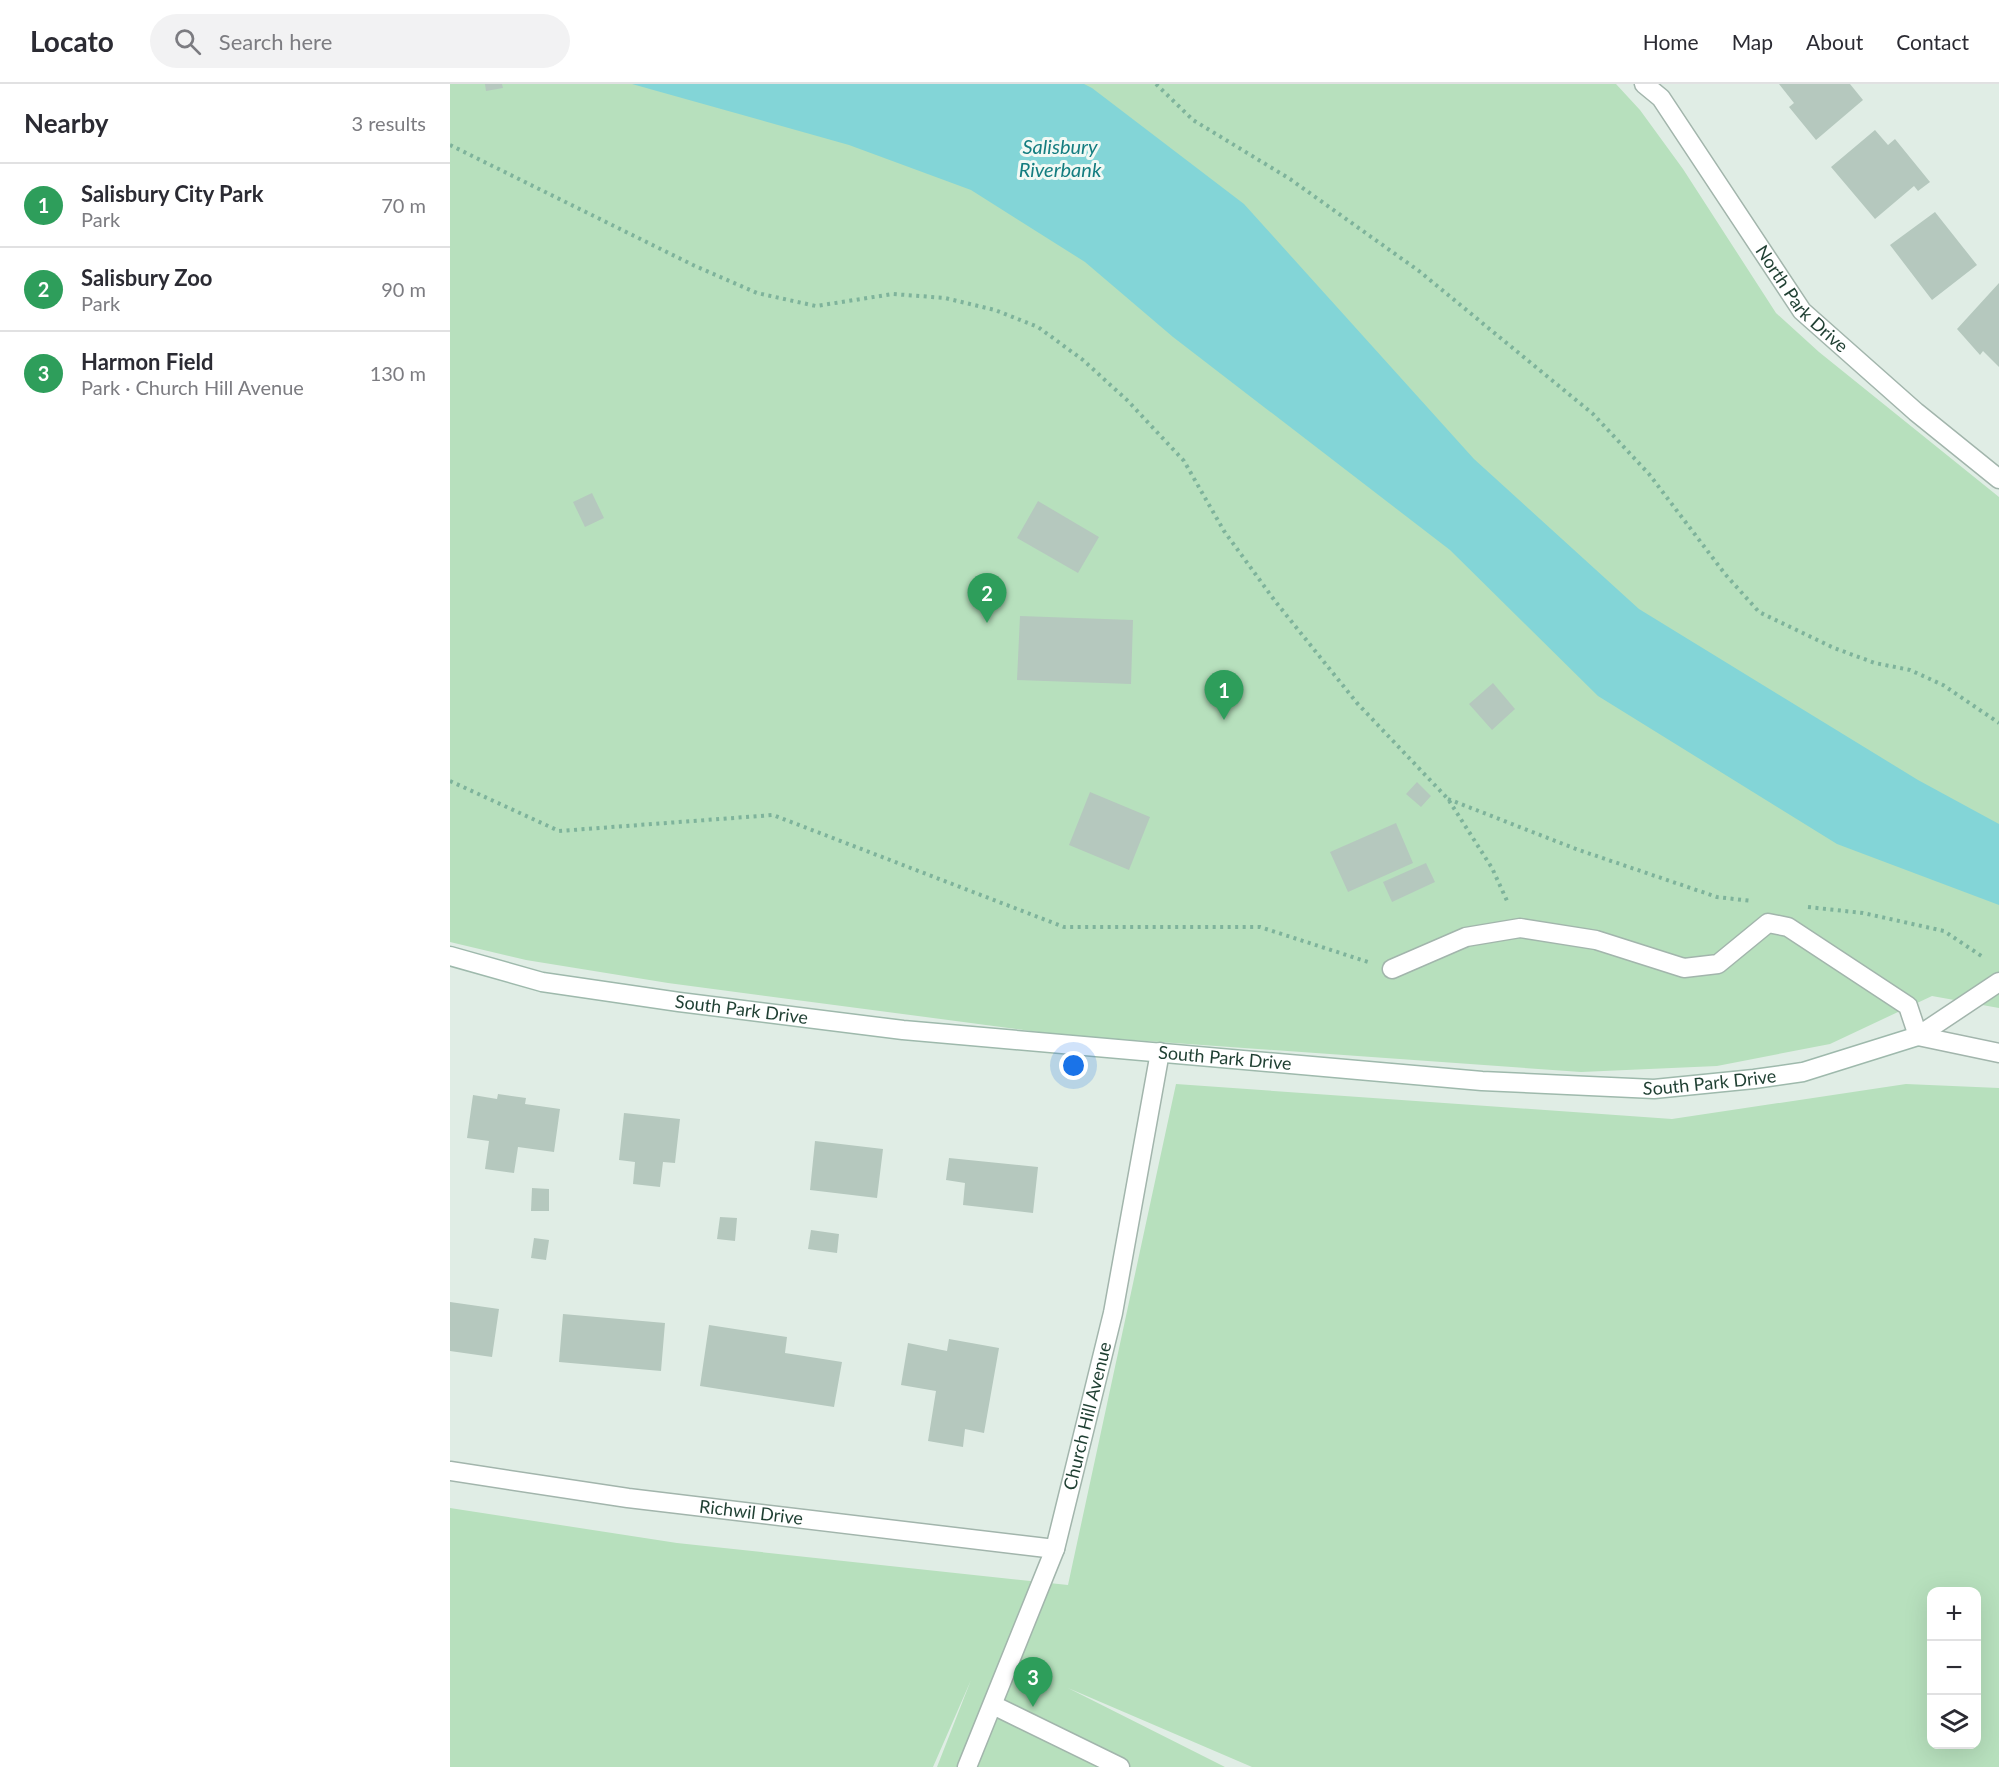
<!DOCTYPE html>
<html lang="en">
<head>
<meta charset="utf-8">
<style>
  :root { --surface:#fff; --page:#f2f2f3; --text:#2b2b33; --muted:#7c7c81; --line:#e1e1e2; --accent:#0b8043 }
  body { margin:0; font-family:Lato,sans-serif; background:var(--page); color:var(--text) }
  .controls { position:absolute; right:18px; bottom:18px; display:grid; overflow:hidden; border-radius:12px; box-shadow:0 6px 24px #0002 }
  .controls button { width:54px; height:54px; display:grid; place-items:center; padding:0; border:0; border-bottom:2px solid var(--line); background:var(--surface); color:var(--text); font:30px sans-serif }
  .you { position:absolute; left:624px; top:982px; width:21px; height:21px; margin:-15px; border:4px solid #fff; border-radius:50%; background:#1a73e8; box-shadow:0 0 0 9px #1a73e833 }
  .badge { display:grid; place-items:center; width:39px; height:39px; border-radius:50%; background:var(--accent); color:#fff; font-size:20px; font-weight:700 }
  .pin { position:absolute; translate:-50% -50px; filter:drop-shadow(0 2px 3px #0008) }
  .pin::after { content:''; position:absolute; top:32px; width:21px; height:18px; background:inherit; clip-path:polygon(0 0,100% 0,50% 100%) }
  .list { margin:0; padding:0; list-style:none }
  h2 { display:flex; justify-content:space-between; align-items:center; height:78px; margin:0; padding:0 24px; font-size:26px }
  h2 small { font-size:20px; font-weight:400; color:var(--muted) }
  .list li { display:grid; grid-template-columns:39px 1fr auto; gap:18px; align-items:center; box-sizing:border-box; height:84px; padding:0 24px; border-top:2px solid var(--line) }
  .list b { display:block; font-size:22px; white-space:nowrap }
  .list p { margin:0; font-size:20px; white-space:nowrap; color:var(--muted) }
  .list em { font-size:20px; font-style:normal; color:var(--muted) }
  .icon { flex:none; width:33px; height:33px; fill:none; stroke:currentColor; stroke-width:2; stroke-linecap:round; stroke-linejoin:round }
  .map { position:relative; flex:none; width:1549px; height:1683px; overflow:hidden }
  header { display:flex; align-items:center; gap:36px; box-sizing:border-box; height:84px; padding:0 30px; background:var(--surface); border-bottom:2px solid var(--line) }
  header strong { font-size:28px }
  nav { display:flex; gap:33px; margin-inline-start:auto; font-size:21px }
  .search { width:420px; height:54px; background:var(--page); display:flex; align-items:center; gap:15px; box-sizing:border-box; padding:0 21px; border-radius:33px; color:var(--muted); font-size:22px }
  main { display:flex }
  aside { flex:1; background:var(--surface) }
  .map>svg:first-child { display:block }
</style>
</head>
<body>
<header>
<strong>Locato</strong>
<div class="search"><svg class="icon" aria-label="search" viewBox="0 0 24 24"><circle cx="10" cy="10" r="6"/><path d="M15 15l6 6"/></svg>Search here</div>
<nav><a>Home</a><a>Map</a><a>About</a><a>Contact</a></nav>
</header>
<main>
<aside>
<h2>Nearby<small>3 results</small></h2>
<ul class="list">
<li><span class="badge" style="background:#2e9e5b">1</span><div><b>Salisbury City Park</b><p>Park</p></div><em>70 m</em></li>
<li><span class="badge" style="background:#2e9e5b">2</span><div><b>Salisbury Zoo</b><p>Park</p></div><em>90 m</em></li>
<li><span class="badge" style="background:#2e9e5b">3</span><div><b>Harmon Field</b><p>Park · Church Hill Avenue</p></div><em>130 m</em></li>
</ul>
</aside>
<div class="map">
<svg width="1549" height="1683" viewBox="0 0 1549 1683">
  <rect width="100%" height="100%" fill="#e0ede5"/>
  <!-- green -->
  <path fill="#b7e0bd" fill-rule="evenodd" d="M0 0H1166L1190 26 1233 85 1326 229 1369 268 1549 413V924L1482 912 1380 960 1267 982 1131 988 612 951 218 899 76 876 0 858Z
    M726 1000 1222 1035 1456 1000 1549 1004V1683H802L618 1604 775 1683H487L521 1596 483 1683H0V1424L227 1459 618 1501ZM1482 1508H1526V1660H1482Z"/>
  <!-- water -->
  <path fill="#83d5d7" d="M182 0H634L642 4 794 120 1024 375 1189 525 1468 696 1549 740V821L1387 760 1148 612 1000 466 723 253 635 178 521 106 399 61Z"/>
  <!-- building -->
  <path fill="#b5c8be" d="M35 0H52L53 4 36 7Z
    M1329 0H1400L1413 16 1366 56 1339 23 1344 19Z
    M1425 46 1438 61 1445 55 1480 98 1468 107 1464 102 1425 135 1381 83Z
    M1485 128 1527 181 1482 216 1440 161Z
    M1549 199V283L1533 267 1530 271 1507 245Z
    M142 409 154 434 135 443 123 418Z
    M588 417 649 453 628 489 567 454Z
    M570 532 683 536 681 600 567 596Z
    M1043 599 1065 625 1042 646 1019 620Z
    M967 698 981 712 971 723 956 710Z
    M640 708 700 733 679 786 619 761Z
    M946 739 963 779 898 808 880 768Z
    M976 779 985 798 942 818 933 798Z
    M48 1010 76 1014 75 1020 110 1025 104 1068 68 1063 64 1089 35 1085 39 1057 17 1054 23 1011 47 1015Z
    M174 1029 230 1035 225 1079 213 1078 210 1103 183 1100 185 1078 169 1076Z
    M365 1057 433 1065 427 1114 360 1106Z
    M499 1074 588 1083 583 1129 513 1121 515 1099 496 1096Z
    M82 1104 99 1105V1127H81Z
    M270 1133 287 1134 285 1157 267 1155Z
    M361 1146 389 1150 387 1169 358 1165Z
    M84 1154 99 1156 96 1176 81 1174Z
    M0 1218 49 1225 42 1273 0 1267Z
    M113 1230 215 1239 211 1287 109 1278Z
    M259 1241 337 1253 335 1269 392 1278 384 1323 250 1302Z
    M499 1255 549 1264 534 1349 515 1345 513 1363 478 1357 486 1307 451 1301 458 1259 497 1267Z"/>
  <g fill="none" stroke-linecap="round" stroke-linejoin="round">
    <!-- lane casing -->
    <g stroke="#a2b5ac" stroke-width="21">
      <path id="lane" d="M942 885 1016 853 1070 844 1146 856 1234 884 1268 880 1318 839 1338 843 1458 922 1468 952
        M543 1621 670 1683"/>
    </g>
    <!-- street casing -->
    <g stroke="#a2b5ac" stroke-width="21">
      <g id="street">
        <path id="s1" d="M1194 0 1211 14 1352 227 1466 328 1549 395"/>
        <path d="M1468 952 1549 898"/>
        <path d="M1468 952 1549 969"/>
        <path id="s2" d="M0 1387 178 1414 605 1465"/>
        <path id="s3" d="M517 1683 605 1465 663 1229 710 968"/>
      </g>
    </g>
    <!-- secondary casing -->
    <g stroke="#9eb9ac" stroke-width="21">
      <g id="secondary">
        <path id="s4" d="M0 872 92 898 229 918 453 946 1032 997 1204 1005 1304 995 1353 988 1468 952"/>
      </g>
    </g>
    <!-- path -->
    <path stroke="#7eb39b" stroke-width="4" stroke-dasharray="3 4.5" stroke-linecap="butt" d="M706 0 743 36 840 95 969 187 1143 330 1199 390 1275 490 1309 528 1384 564 1425 579 1460 586 1493 601 1549 639
      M0 61 243 181 307 209 366 222 443 210 495 214 545 226 588 243 633 276 678 317 734 377 774 447 825 517 907 619 998 715 1042 784 1058 819
      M0 697 109 747 323 731 614 843H810L918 878
      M998 715 1126 765 1267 813 1302 817
      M1358 823 1413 829 1494 847 1533 873"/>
    <!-- lane -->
    <use href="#lane" stroke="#fff" stroke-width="18"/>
    <!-- street -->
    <use href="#street" stroke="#fff" stroke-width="18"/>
    <!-- secondary -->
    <use href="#secondary" stroke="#fff" stroke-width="18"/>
  </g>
  <g text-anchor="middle" stroke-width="6" stroke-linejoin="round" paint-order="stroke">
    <!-- street labels -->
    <g font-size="18" fill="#1f3f32" stroke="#f1f9f4">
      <text dy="6" stroke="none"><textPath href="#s1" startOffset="268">North Park Drive</textPath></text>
      <text dy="6" stroke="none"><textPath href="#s4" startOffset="297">South Park Drive</textPath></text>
      <text dy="6" stroke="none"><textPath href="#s4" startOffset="783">South Park Drive</textPath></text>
      <text dy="6" stroke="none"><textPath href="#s4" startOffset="1269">South Park Drive</textPath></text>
      <text dy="6" stroke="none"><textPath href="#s3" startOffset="372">Church Hill Avenue</textPath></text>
      <text dy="6" stroke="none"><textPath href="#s2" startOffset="304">Richwil Drive</textPath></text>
    </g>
    <!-- water labels -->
    <g font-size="20" font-style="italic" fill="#147d80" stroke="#f1f9f4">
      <text x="610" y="70">Salisbury<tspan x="610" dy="23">Riverbank</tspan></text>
    </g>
  </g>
</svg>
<div class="controls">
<button>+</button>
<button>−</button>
<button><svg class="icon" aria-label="layers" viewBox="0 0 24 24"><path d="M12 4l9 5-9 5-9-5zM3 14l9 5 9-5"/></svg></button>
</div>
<div class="you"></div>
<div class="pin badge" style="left:774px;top:636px;background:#2e9e5b">1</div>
<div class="pin badge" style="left:537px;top:539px;background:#2e9e5b">2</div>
<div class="pin badge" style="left:583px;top:1623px;background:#2e9e5b">3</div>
</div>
</main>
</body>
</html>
